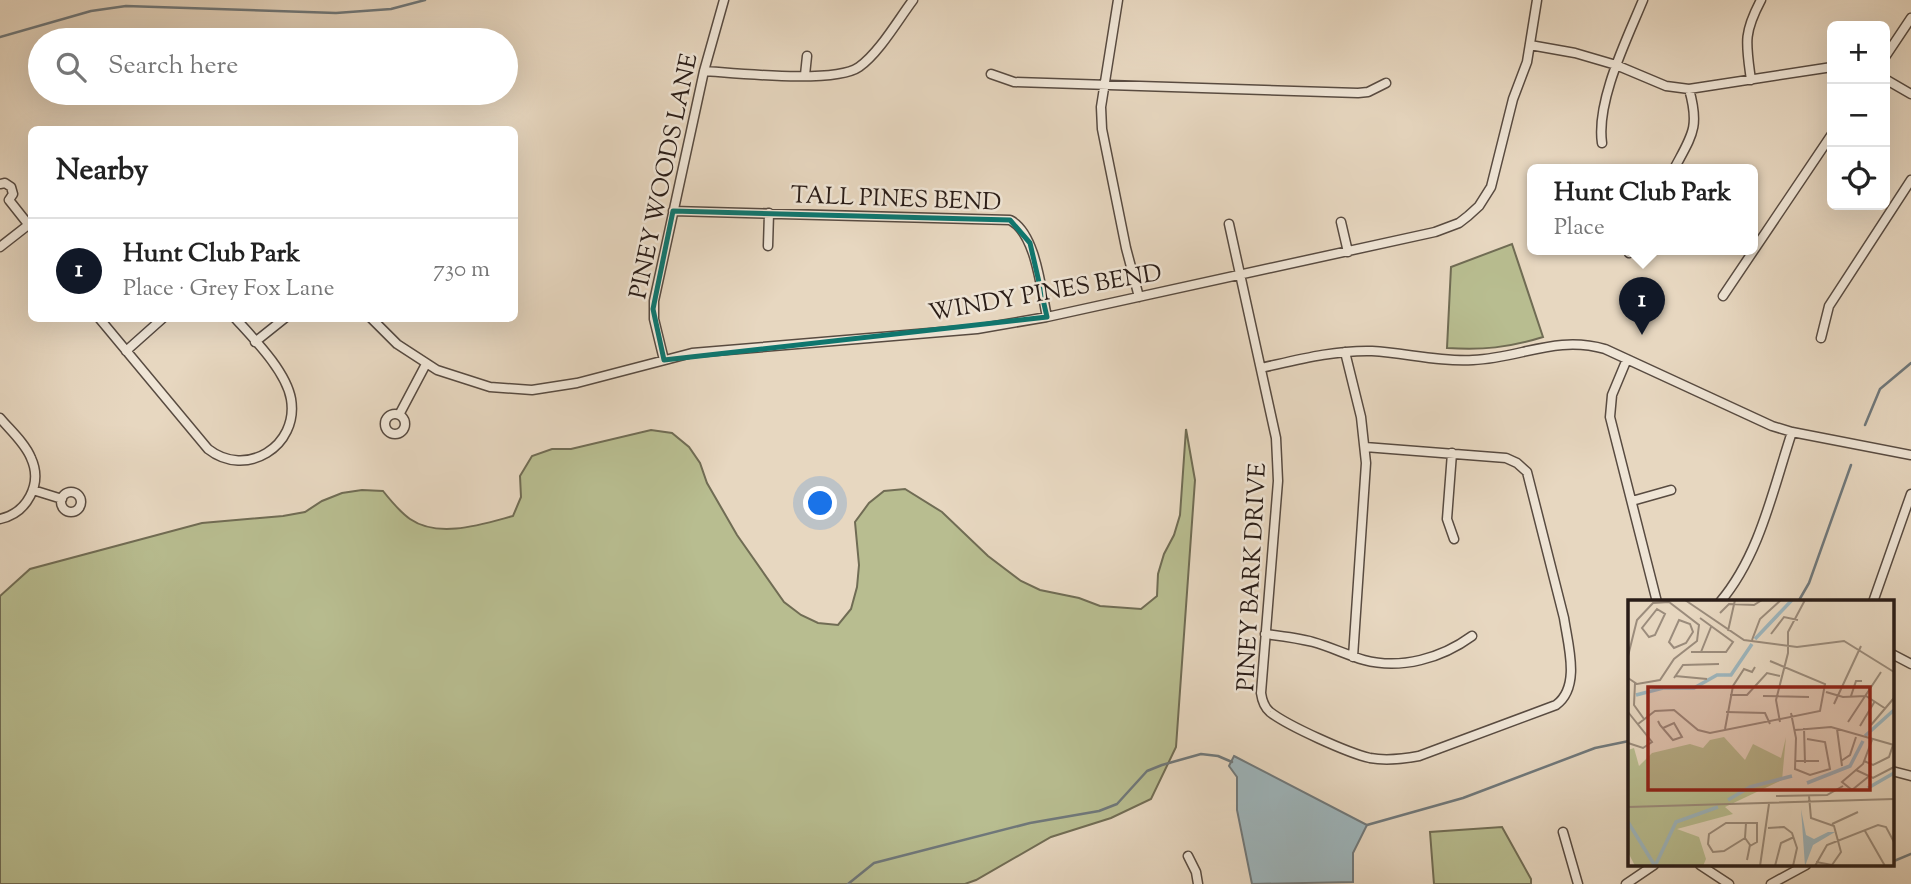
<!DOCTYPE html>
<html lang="en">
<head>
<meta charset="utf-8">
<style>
  :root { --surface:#fff; --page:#f6f6f6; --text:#222; --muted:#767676; --line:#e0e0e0; --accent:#111827 }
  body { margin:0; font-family:"Sorts Mill Goudy",serif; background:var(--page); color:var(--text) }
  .controls { position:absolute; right:21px; top:21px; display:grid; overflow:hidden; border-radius:10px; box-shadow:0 7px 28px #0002 }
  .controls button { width:63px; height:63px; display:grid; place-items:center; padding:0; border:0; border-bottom:2px solid var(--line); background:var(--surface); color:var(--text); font:35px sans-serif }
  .you { position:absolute; left:821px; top:504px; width:24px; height:24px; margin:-18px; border:5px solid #fff; border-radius:50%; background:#1a73e8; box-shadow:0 0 0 10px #1a73e833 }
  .badge { display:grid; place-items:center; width:46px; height:46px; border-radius:50%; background:var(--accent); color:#fff; font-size:23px; font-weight:700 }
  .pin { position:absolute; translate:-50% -58px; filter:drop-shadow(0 2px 4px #0008) }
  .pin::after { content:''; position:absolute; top:37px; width:24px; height:21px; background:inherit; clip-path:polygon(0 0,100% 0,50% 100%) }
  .popup { position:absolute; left:1527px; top:164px; width:231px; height:91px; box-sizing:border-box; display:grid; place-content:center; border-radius:10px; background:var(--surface); filter:drop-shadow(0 2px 5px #0005); font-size:23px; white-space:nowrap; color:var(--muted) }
  .popup b { font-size:26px; color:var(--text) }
  .popup::after { content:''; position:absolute; left:50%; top:100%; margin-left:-14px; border:14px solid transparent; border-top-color:var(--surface) }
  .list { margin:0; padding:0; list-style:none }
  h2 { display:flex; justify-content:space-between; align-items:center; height:91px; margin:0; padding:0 28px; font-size:30px }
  h2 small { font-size:23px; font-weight:400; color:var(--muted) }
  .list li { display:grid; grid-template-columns:46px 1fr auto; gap:21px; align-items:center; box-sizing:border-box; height:105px; padding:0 28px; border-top:2px solid var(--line) }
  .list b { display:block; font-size:26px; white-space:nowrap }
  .list p { margin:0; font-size:23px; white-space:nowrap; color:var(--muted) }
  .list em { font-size:23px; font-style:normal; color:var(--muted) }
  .icon { flex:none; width:38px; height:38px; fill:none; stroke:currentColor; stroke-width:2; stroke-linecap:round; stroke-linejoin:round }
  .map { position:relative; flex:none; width:1911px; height:884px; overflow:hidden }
  .search { position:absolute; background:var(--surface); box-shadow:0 7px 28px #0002; left:28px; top:28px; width:490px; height:77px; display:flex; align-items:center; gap:18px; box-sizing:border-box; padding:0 24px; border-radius:38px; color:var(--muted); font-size:26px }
  .panel { position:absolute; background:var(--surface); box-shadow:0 7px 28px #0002; left:28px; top:126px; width:490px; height:196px; border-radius:10px }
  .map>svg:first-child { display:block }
</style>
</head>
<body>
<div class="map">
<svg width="1911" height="884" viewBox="0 0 1911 884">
  <rect width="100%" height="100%" fill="#e7d7c0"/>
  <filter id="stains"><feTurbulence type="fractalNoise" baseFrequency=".00286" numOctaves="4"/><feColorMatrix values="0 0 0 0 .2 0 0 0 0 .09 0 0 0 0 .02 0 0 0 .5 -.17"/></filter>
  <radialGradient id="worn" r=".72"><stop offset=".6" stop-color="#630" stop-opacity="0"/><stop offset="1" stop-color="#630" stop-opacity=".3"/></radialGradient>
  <!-- green -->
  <path fill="#b8bd90" stroke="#706c54" stroke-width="2" d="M1512 244 1543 337C1508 348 1483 350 1447 348L1451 267Z
    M1186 429 1195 480 1176 747 1151 799 1111 818 1051 837 976 880 965 884H0V596L30 569 202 523 283 516 305 512 322 501 342 493 362 490 383 491C391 501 400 512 410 519 439 539 483 524 513 516L521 497 520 476 532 456 552 449H571L651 430 672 433 689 447 700 463 707 483 737 535 784 602 801 615 818 623 838 625 851 609 857 587 859 565 855 522 869 503 884 491 905 489 942 512 988 556 1021 581 1040 590 1079 598 1100 606 1141 609 1157 596 1158 574 1164 554 1174 535 1180 515Z
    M1502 827 1531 879V884H1434L1430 832Z"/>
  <!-- water -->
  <path fill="#9db6be" stroke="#6f787b" stroke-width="2" d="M1234 756 1367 825 1353 853V882L1252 884 1237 810V777L1229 766Z"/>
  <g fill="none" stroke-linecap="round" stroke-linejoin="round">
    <!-- stream -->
    <path stroke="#6f787b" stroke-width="2.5" d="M0 37 91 11 126 6 336 13 391 9 425 0
      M1865 425 1880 389 1911 363
      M1798 602 1809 583 1851 465
      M1367 825 1463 798 1595 748 1629 741
      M1894 866V861L1911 854
      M848 884 874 863 1030 823 1099 811 1117 804 1147 771 1162 765 1201 754 1218 756 1232 762"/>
    <!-- street casing -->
    <g stroke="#584b41" stroke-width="11">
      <path id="street" d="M1118 0 1101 107 1102 129 1126 248 1139 297
        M1530 45 1575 53 1616 65 1666 86 1689 89 1832 67
        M1885 57 1911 18
        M704 71C736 73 835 84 859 67 879 53 898 20 913 0
        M991 74 1014 82 1358 93 1368 92 1386 83
        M805 75 807 56
        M1885 79 1911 94
        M1751 80C1746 43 1743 34 1761 0
        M1602 143C1596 101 1627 39 1643 0
        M1674 169C1692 135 1700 128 1689 89
        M0 184 5 183 11 187 13 194 9 200
        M9 200 28 224
        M673 211 1010 220C1036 233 1041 290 1047 317
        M1341 222 1348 252
        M1229 224 1276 438 1277 459 1278 481 1261 693C1262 700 1264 707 1270 712 1288 726 1348 753 1370 758 1386 761 1403 759 1419 756L1556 705C1581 687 1568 645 1564 618L1527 472 1517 463 1506 458 1365 447
        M768 246 769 213
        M0 247 32 222
        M1629 253 1631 249
        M1723 296 1832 134
        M99 318 208 449C246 479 299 446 291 399 286 371 254 339 235 318
        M371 318 397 344 437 370 490 387 532 390 577 383 692 353 977 329 1047 317 1435 232 1459 223 1468 216 1479 206 1491 187 1513 99 1527 62 1537 0
        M1821 338 1829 306 1911 180
        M255 342 285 318
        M126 351 163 318
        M1345 352 1361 417 1366 463 1353 657
        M1627 359 1612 395 1610 417 1657 602
        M664 360 654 319V301L704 71 724 0
        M1261 368C1297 360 1334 350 1372 351 1406 353 1439 362 1473 360 1521 358 1556 335 1605 349L1772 426 1792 432 1911 455
        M385 424a10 10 0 1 1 20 0a10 10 0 1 1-20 0Z
        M399 415 426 364
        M0 418C10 430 25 443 31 458 43 484 27 513 0 519
        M1452 453 1447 519 1454 539
        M33 490 62 499
        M61 502a10 10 0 1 1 20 0a10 10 0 1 1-20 0Z
        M1632 501 1671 490
        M1720 602C1760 555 1773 489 1792 432
        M1873 602 1911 494
        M1265 634C1281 636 1298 638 1313 642 1331 647 1347 655 1364 660 1401 670 1442 658 1472 636
        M1892 654 1911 664
        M1892 771 1911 776
        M1563 832 1578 884
        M1188 856 1196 872 1198 884
        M1700 865 1729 884
        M1626 884 1654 865
        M1771 884 1806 865"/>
    </g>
    <!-- street -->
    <use href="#street" stroke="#efe5d6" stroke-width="8"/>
  </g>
  <!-- marked area -->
  <path fill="none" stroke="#0f766e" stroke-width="5" stroke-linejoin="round" d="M673 211 1010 220 1030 243 1047 317 664 360 653 309Z"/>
  <g text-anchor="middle" stroke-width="5" stroke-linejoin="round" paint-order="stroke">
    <!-- street labels -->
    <g font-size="24" fill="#291c17" stroke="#efe5d6">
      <text transform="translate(663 176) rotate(-78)" y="8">PINEY WOODS LANE</text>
      <text transform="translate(896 198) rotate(2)" y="8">TALL PINES BEND</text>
      <text transform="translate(1045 292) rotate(-10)" y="8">WINDY PINES BEND</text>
      <text transform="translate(1251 577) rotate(-87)" y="8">PINEY BARK DRIVE</text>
    </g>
  </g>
  <!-- overview -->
  <g transform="translate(1628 600)">
    <rect width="266" height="266" fill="#e7d7c0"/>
    <path d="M96 137 117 160 125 144 153 158 158 137 154 180 97 207 105 214 49 229 71 237 78 259 75 266H7L0 252V150L6 148 11 166 24 153 62 144 75 148 82 140Z" fill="#b8bd90"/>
    <path d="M173 209 178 235 186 239 200 232H207L185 245 177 266Z" fill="#9db6be"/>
    <path fill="none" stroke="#9db6be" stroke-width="3.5" d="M127 39 164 0M8 95 35 88H66L89 75H103L124 44M237 136 266 110M179 183 222 166 235 141M240 188 266 173M100 200 122 187 164 176M0 222 27 266M28 264 48 222 90 207"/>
    <path fill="none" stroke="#9b8c7c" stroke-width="2" d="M57 0 116 40 169 47 216 41 266 72M29 9 37 14 27 35 21 37 14 28ZM92 13 101 4 126 5 134 0M51 20 62 24 65 32 58 43 46 48 41 42ZM100 31 107 0M143 34 156 17 170 20M124 40 132 19 153 0M63 52H98L105 42 72 18M73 52 83 27M0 56 9 20 25 3 41 2 71 25 69 41 46 59 32 80 9 84 0 78M47 76 79 79M46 78 55 65 91 64M7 83 6 105 16 119M198 92 215 97 238 96 258 109M102 95H119L139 73 152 76M135 96 181 97M223 96 228 81H234M206 104 233 46M0 112 24 142 15 148 0 143M98 112 137 113 142 124M163 113 168 138 167 169 182 175 202 169 197 142 179 139M30 121 32 125 44 139 45 140 54 137 46 123 35 128M152 122 148 100 160 53V32L177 0M220 122 253 72M10 124 27 111 46 110 70 130 82 133 192 111 197 84 142 61M243 125 266 98M232 126 247 101M176 128 177 163M97 129 105 86 116 69 124 72 127 67M209 129 214 166M167 130 203 127 266 145M167 161H191M213 161 222 155 228 137M236 161 245 165 261 157 265 145M228 170 245 178 266 167M240 177 224 190 214 182 235 164 244 140M148 196 199 195 215 186M181 196 183 218 206 226 213 252 204 265 188 262M0 207 266 199M118 223 117 238 96 251 85 252 80 244 81 234 98 223H129V242L122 246M204 224 230 212M140 228 156 227 164 233 169 248 165 266M237 231 257 266M117 238 122 245 119 260M132 266 141 204M147 266 153 243 166 237M187 266 199 245 250 225 258 227 266 242"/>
    <path fill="#8f2418" fill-opacity="0.15" stroke="#8f2418" stroke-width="3.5" d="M20 87H242V190H20Z"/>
    <rect width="266" height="266" fill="none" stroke="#291c17" stroke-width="3.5"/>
  </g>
  <rect width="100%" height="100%" filter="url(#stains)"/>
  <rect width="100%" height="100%" fill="url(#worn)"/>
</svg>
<div class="controls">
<button>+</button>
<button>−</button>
<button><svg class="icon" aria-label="locate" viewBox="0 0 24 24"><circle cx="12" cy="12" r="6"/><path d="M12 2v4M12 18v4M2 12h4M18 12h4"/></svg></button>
</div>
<div class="you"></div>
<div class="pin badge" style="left:1642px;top:335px">1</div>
<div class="popup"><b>Hunt Club Park</b>Place</div>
<div class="search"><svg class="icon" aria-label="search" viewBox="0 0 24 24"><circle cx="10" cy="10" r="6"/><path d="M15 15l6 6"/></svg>Search here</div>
<section class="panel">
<h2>Nearby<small></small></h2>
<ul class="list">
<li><span class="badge">1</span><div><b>Hunt Club Park</b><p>Place · Grey Fox Lane</p></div><em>730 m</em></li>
</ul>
</section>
</div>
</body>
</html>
